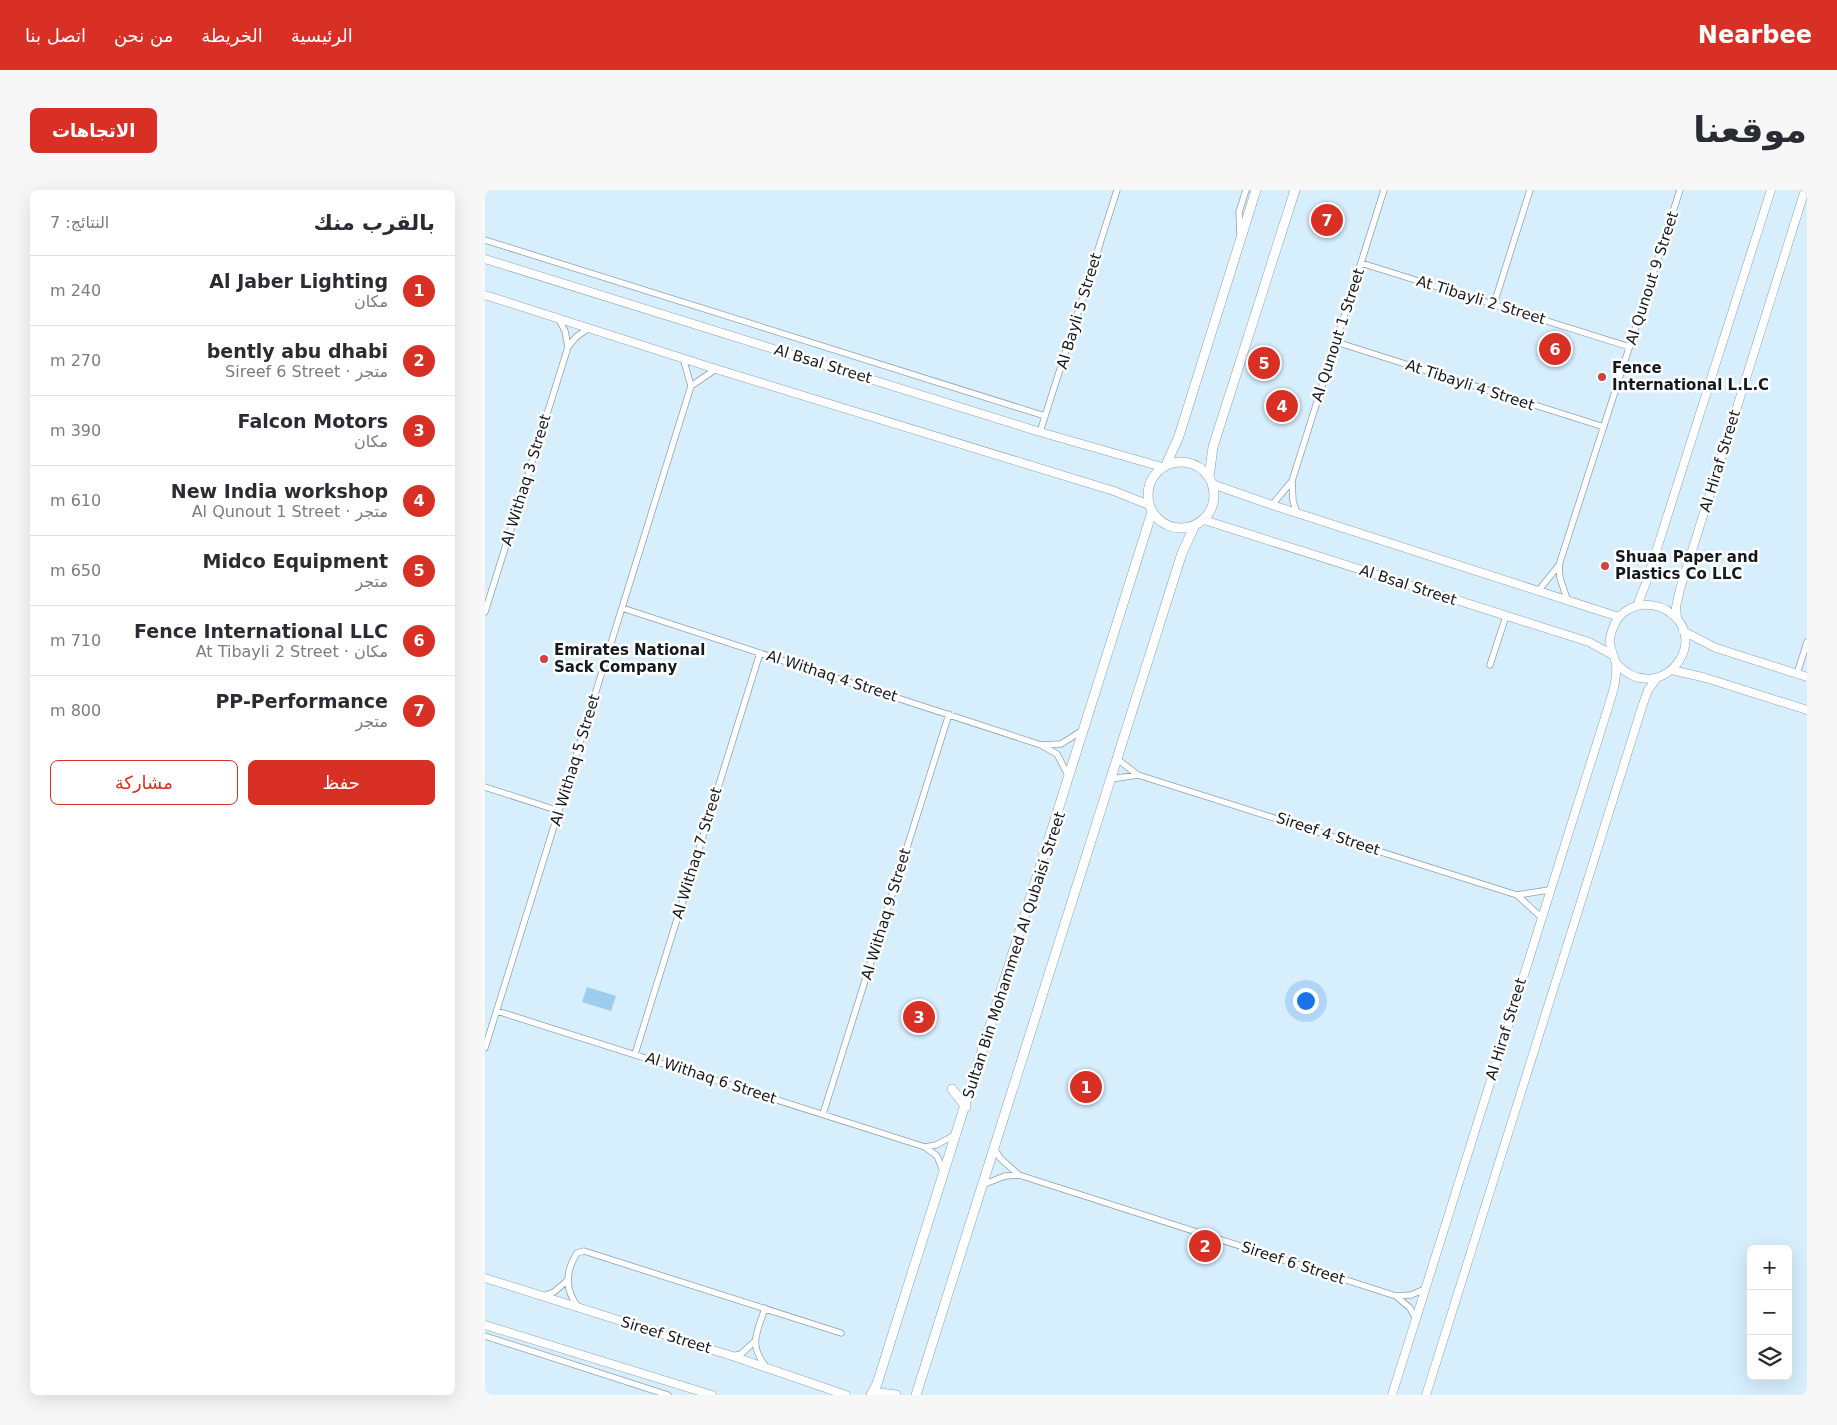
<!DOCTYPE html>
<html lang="ar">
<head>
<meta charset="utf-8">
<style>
  :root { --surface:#fff; --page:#f7f7f7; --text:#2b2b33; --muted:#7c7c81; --line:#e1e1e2; --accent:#d93025 }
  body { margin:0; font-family:"DejaVu Sans","Noto Naskh Arabic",sans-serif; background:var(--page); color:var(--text); direction:rtl }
  .controls { position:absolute; right:15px; bottom:15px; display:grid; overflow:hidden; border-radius:8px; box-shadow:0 5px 20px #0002 }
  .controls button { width:45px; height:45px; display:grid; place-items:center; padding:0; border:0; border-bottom:1px solid var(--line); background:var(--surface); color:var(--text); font:25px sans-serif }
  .you { position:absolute; left:820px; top:810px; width:18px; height:18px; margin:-12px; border:4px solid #fff; border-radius:50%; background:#1a73e8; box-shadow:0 0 0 8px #1a73e833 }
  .badge { display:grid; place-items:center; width:32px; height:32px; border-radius:50%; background:var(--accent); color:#fff; font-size:16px; font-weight:700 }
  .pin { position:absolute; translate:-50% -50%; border:2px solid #fff; box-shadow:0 1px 5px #0006 }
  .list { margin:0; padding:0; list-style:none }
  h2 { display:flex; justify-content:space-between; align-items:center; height:65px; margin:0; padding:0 20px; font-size:21px }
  h2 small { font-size:16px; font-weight:400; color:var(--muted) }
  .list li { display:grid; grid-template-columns:32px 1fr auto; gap:15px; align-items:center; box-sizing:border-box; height:70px; padding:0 20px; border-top:1px solid var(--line) }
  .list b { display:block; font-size:19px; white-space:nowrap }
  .list p { margin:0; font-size:16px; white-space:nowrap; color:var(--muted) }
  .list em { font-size:16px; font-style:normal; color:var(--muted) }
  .actions { display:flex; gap:10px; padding:15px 20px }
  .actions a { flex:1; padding:11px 0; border:1px solid var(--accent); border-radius:8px; text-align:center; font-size:18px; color:var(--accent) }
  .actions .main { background:var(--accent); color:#fff }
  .icon { flex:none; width:28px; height:28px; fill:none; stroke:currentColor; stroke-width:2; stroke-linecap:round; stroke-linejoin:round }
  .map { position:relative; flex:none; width:1322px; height:1205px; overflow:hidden; direction:ltr; border-radius:8px }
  header { display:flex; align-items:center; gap:30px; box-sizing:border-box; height:70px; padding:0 25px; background:var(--accent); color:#fff }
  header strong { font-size:24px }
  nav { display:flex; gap:28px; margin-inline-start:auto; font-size:18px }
  .intro { display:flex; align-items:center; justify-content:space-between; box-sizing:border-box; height:120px; padding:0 30px }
  h1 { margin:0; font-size:35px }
  .button { padding:12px 22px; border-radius:8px; background:var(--accent); color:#fff; font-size:18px; font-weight:700 }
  main { display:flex; gap:30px; padding:0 30px }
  aside { flex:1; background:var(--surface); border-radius:8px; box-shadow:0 5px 20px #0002 }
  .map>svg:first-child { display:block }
</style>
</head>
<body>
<header>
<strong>Nearbee</strong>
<nav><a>الرئيسية</a><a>الخريطة</a><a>من نحن</a><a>اتصل بنا</a></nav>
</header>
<div class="intro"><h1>موقعنا</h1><a class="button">الاتجاهات</a></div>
<main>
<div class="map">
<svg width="1322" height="1205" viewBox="0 0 1322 1205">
  <rect width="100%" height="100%" fill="#eaf6ff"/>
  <!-- built -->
  <path fill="#d7eefd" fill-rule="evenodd" d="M0 0H1322V1205H0ZM1266 1059H1303V1186H1266Z"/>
  <!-- green -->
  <path fill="#9dccec" d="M102 797 131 806 126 821 97 812Z"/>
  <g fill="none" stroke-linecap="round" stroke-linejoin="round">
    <!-- minor casing -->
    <g stroke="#8ea1af" stroke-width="7">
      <path id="minor" d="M755 45 754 22 761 0
        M0 50 560 226
        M876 73 1145 157
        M1009 114 1045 0
        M73 128 80 141 83 157
        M851 152 1119 237
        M206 196 231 179
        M555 242 632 0
        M787 315 807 291
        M812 323 808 311 807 291 899 0
        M1074 375 1075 388 1082 409
        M1054 400 1074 375 1195 0
        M137 418 556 555 572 564 584 587
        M0 422 83 157 91 147 104 138
        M1005 475 1021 426
        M1312 484 1322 452
        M556 555 576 554 598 540
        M632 569 653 585 1032 705 1056 727
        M626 589 653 585
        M0 597 74 621
        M1032 705 1064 700
        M12 821 440 957 452 966 458 981
        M0 858 206 196 198 168
        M150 864 275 463
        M338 924 464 524
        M440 957 451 955 470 945
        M509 958 515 968 534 985 911 1106 925 1118 931 1129
        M497 995 520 986 534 985
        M58 1106 69 1102 83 1090
        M911 1106 926 1105 940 1099
        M94 1118C80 1101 80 1082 92 1063L99 1061 356 1143
        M280 1118C272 1143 263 1154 281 1177
        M0 1146 183 1205
        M247 1166 256 1164 270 1151"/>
    </g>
    <!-- tertiary casing -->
    <g stroke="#8ea1af" stroke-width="9">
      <path id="tertiary" d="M0 69 555 242 677 277
        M0 105 231 179 629 301 664 315
        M727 294 787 315 1134 427
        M719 330 1104 452 1126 464
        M1152 416 1162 390 1286 0
        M1192 428 1191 417 1195 399 1320 0
        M1198 441 1231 458 1322 487
        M1187 480 1221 488 1322 520
        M0 1088 247 1166 361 1205
        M0 1135 227 1205
        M907 1205 1127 505C1130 495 1132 485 1131 474 1128 460 1121 455 1128 438 1132 426 1143 417 1156 415 1168 414 1179 417 1188 425 1225 456 1172 518 1131 473
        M941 1205 1158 514 1163 500 1172 488"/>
    </g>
    <!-- secondary casing -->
    <g stroke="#8ea1af" stroke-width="10">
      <path id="secondary" d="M663 305a33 33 0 1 1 66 0a33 33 0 1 1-66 0Z
        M681 275 694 246 771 0
        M724 287 728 257 810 0
        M467 899 481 917
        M386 1205 392 1194 667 322
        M389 1205 395 1203 411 1205
        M431 1205 697 363 710 335"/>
    </g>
    <!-- minor -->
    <use href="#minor" stroke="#fff" stroke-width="5.5"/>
    <!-- tertiary -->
    <use href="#tertiary" stroke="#fff" stroke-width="8"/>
    <!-- secondary -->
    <use href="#secondary" stroke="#fff" stroke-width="9"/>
  </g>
  <!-- markers -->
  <g fill="#d2443a" stroke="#fff" stroke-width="2">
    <circle cx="1117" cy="187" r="5"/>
    <circle cx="1120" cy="376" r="5"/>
    <circle cx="59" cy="469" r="5"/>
  </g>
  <g text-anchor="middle" stroke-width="5" stroke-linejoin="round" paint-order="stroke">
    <!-- street labels -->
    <g font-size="15" fill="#131a1f" stroke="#fff">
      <text transform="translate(1167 88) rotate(-72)" y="5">Al Qunout 9 Street</text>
      <text transform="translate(996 110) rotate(17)" y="5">At Tibayli 2 Street</text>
      <text transform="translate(594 121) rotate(-73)" y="5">Al Bayli 5 Street</text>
      <text transform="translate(853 145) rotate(-72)" y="5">Al Qunout 1 Street</text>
      <text transform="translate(338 174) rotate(17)" y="5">Al Bsal Street</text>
      <text transform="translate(985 195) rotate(18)" y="5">At Tibayli 4 Street</text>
      <text transform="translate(1235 271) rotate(-73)" y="5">Al Hiraf Street</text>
      <text transform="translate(41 290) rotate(-73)" y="5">Al Withaq 3 Street</text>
      <text transform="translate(923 395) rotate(18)" y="5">Al Bsal Street</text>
      <text transform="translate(347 486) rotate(18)" y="5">Al Withaq 4 Street</text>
      <text transform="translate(90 570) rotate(-73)" y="5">Al Withaq 5 Street</text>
      <text transform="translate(843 644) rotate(18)" y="5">Sireef 4 Street</text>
      <text transform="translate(212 663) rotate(-73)" y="5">Al Withaq 7 Street</text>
      <text transform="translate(401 724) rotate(-73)" y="5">Al Withaq 9 Street</text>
      <text transform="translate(529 765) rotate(-72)" y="5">Sultan Bin Mohammed Al Qubaisi Street</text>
      <text transform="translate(1021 839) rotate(-73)" y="5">Al Hiraf Street</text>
      <text transform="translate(226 888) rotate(18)" y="5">Al Withaq 6 Street</text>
      <text transform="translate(808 1073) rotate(18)" y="5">Sireef 6 Street</text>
      <text transform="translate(181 1145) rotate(17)" y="5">Sireef Street</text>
    </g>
    <!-- poi labels -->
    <g font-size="15" font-weight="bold" fill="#131a1f" stroke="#fff" text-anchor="start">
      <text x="1127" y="183">Fence<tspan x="1127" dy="17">International L.L.C</tspan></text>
      <text x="1130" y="372">Shuaa Paper and<tspan x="1130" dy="17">Plastics Co LLC</tspan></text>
      <text x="69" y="465">Emirates National<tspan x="69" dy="17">Sack Company</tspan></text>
    </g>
  </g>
</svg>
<div class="controls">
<button>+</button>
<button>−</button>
<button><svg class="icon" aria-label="layers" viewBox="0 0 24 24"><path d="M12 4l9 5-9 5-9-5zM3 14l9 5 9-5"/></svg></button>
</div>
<div class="you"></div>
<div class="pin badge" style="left:601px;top:897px">1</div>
<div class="pin badge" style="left:720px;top:1056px">2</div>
<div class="pin badge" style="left:434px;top:827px">3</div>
<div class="pin badge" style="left:797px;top:216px">4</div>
<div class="pin badge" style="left:779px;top:173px">5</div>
<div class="pin badge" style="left:1070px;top:159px">6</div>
<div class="pin badge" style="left:842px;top:30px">7</div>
</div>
<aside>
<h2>بالقرب منك<small>النتائج: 7</small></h2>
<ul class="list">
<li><span class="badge">1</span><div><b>Al Jaber Lighting</b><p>مكان</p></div><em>240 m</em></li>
<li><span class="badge">2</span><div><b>bently abu dhabi</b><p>متجر · Sireef 6 Street</p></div><em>270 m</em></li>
<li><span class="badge">3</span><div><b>Falcon Motors</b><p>مكان</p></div><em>390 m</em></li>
<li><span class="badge">4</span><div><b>New India workshop</b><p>متجر · Al Qunout 1 Street</p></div><em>610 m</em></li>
<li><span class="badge">5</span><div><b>Midco Equipment</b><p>متجر</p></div><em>650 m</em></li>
<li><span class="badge">6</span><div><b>Fence International LLC</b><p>مكان · At Tibayli 2 Street</p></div><em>710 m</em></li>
<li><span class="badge">7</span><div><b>PP-Performance</b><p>متجر</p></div><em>800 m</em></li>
</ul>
<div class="actions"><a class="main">حفظ</a><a>مشاركة</a></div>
</aside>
</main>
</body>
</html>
